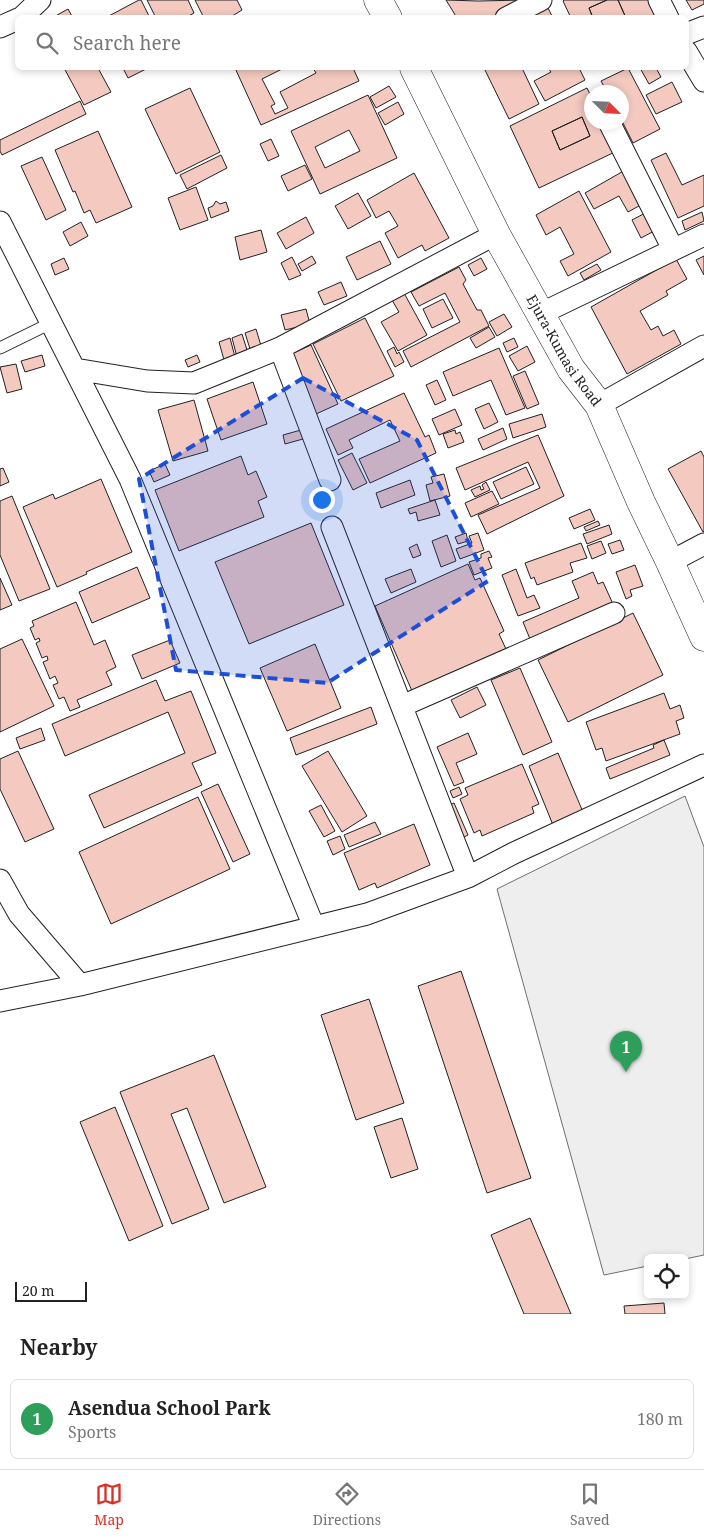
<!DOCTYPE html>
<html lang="en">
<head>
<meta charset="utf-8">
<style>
  :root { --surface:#fff; --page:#f2f2f2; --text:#222; --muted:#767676; --line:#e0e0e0; --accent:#d93025 }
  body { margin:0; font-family:"Noto Serif",serif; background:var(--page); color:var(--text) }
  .controls { position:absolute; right:15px; bottom:15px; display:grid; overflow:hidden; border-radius:8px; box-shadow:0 2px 8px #0003 }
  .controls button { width:45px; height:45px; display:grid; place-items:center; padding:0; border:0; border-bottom:1px solid var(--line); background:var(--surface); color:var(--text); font:25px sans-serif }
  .compass { position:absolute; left:584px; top:85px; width:45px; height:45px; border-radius:50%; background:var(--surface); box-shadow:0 2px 8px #0003; rotate:114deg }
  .scale { position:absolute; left:15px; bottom:12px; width:72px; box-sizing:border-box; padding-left:5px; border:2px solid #222; border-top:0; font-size:14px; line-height:18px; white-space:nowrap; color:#222; -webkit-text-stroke:4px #fff; paint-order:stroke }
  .you { position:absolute; left:321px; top:499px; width:18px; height:18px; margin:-12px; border:4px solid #fff; border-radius:50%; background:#1a73e8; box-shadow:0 0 0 8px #1a73e833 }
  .badge { display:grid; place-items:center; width:32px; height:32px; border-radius:50%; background:var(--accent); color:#fff; font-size:16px; font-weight:700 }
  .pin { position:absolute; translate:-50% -41px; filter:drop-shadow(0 1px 2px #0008) }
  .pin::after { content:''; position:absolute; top:26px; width:18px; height:15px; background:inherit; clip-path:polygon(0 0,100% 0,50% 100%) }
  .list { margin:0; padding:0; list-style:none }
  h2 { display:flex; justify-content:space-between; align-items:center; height:65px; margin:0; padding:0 20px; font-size:21px }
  h2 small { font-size:16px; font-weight:400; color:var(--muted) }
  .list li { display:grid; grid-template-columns:32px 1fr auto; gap:15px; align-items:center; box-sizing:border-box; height:80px; margin:0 10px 10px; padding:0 10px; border:1px solid var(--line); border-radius:8px }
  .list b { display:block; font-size:19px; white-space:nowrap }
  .list p { margin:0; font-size:16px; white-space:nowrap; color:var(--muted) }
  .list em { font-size:16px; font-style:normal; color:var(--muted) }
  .icon { flex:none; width:28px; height:28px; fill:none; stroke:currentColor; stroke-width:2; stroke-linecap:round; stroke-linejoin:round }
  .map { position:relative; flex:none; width:704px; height:1314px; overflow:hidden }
  .search { position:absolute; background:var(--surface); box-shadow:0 2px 8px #0003; left:15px; right:15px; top:15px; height:55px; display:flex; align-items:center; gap:12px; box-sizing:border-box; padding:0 18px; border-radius:8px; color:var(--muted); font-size:19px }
  .sheet { height:155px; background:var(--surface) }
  nav { display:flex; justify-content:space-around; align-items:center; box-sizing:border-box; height:70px; border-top:1px solid var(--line); background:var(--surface); font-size:14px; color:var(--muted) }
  nav a { display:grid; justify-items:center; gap:2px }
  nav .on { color:var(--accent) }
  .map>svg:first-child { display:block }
</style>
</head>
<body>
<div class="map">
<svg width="704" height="1314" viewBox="0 0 704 1314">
  <rect width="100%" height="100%" fill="#fff"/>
  <!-- green -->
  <path fill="#eee" stroke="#6f6f6f" d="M685 796 704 847V1255L685 1259 648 1258V1266L604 1275 497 889Z"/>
  <!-- building -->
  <path fill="#f3c9c0" stroke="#222" fill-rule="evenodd" d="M139 0H141L150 18H105Z
    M147 0H188L194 13 185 18H156Z
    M195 0H237L242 10 229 18H204Z
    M446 0 478 1 524 0 495 18H457Z
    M564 0H607L589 8 593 18H571L563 1Z
    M607 0H618L626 18H593L589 8Z
    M618 0H654L663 18H626Z
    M686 0H704V4L692 10Z
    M546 4 553 18H519Z
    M68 9 73 18H52Z
    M64 68H98L111 92 84 105Z
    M123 68H148L128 78Z
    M235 68H284L262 79 275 104 271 106 275 114 288 108 280 92 316 73 313 68H353L359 81 261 125Z
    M484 68H522L539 104 509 119Z
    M548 68H579L585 80 545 101 534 81 551 72Z
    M628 68 660 129 633 143 622 121V92H607L601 81Z
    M640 68H656L661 77 649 84Z
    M672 82 682 102 656 114 646 95Z
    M389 86 396 97 376 108 370 97Z
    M190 88 220 152 176 174 145 109Z
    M587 88 592 98V122H603L617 151 539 188 510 126ZM582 117 590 136 560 150 552 131Z
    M368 95 397 158 320 194 291 131ZM349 130 360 151 325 168 315 147Z
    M80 101 86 114 2 155 0 151V140Z
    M398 102 404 114 385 125 378 113Z
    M582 117 590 136 560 150 552 131Z
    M98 131 132 207 96 223 90 210 84 213 75 191 73 192 55 150Z
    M271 139 279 156 268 161 260 144Z
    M666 153 682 185 704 175V206L678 218 651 160Z
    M221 155 227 168 187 189 180 175Z
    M42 157 66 210 46 220 21 166Z
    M305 165 312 179 288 191 281 176Z
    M627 169 646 202 628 212 619 196 594 209 585 193Z
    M414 173 449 238 425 251 422 245 398 258 385 233 398 226 389 211 376 218 367 200Z
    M196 187 208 220 180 230 168 198Z
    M579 191 611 252 568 276 560 261 574 254 560 227 546 235 536 215Z
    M358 193 371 216 348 229 335 206Z
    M216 201 220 204 226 202 229 211 211 218 208 208 213 206Z
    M649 211 658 229 641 238 632 220Z
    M702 212 704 221 685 230 682 221Z
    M306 217 314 233 286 249 277 233Z
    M81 222 88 236 70 246 63 232Z
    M261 230 267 252 240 260 235 237Z
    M380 241 391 264 357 280 346 257Z
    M312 256 316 263 302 271 298 264Z
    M704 256V275L696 260Z
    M292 257 301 275 289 280 281 263Z
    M64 258 69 269 55 275 51 264Z
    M481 258 487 269 474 276 468 265Z
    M676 259 687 279 666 291 668 295 640 311 651 330 658 326 663 336 674 330 681 344 627 374 591 307Z
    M597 264 601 270 584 280 580 273Z
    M459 267 466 280 463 284 477 310H481L489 326 411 367 403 351 460 322 445 293 419 306 411 292Z
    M341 282 347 296 324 305 318 292Z
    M404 293 427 335 398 351 381 322 399 312 392 300Z
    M443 299 453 318 432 328 423 309Z
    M306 309 310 324 285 330 281 315Z
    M504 314 512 327 497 336 489 322Z
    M365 318 394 376 341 401 313 344Z
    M489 327 495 337 476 348 470 338Z
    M256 329 262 349 251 352 245 333Z
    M242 334 248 353 237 357 232 338Z
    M230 338 235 357 224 360 219 342Z
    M514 338 518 347 507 352 503 343Z
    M311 345 338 404 316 414 289 355Z
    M527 346 535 362 518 371 509 356Z
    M394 347 397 354 399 352 404 362 395 367 387 351Z
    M499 348 525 408 506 415 491 380 453 396 443 372Z
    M42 355 45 366 25 372 21 361Z
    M197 355 200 362 188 367 185 360Z
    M16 364 22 389 7 393 0 367Z
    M525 371 539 404 527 409 513 376Z
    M437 380 446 400 435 405 426 385Z
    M253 382 267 424 221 440 207 399Z
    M404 393 425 437 429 435 436 453 370 483 359 459 400 441 390 420 349 440 353 448 338 455 326 429Z
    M194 400 208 451 173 461 158 410Z
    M489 403 498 422 484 429 475 409Z
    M455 409 462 425 439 435 432 419Z
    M542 414 546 427 513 438 509 424Z
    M503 428 507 439 483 450 478 439Z
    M301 430 303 439 285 444 283 435Z
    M455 430 456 434 460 432 464 442 448 448 443 434Z
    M538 435 564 496 487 534 478 515 540 488 528 462 465 490 456 468Z
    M701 451 704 457V532H703L668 469Z
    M352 453 367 483 353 490 338 460Z
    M241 456 248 475 256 471 267 497 258 501 264 517 179 551 155 490Z
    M165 464 170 475 154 482 149 471Z
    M526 467 534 484 501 499 493 482Z
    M3 468 9 482 0 486V469Z
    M444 474 450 496 430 501 426 485 433 483 431 477Z
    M101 479 132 552 86 572 87 574 57 587 23 507 53 494 55 499Z
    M410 480 415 495 381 508 376 493Z
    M486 482 490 490 475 497 471 490 480 486 481 490 484 489 482 485Z
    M492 491 499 504 471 517 465 503Z
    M12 496 50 589 19 601 0 555V501Z
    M435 500 440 515 418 521 416 512 410 514 408 509Z
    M590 509 595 520 574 529 569 518Z
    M598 521 600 525 586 531 584 527Z
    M311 523 344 605 249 644 215 562Z
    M609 525 612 534 587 544 583 534Z
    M466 533 468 541 458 544 455 537Z
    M478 533 484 550 460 559 456 549 472 543 469 536Z
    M447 535 456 561 441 567 432 541Z
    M620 540 624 550 612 554 608 544Z
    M601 541 606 553 592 559 587 546Z
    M581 543 587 558 570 563 573 572 537 585 534 577 531 579 525 563Z
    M417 544 421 555 413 558 409 548Z
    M489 551 492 557 488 558 492 568 474 575 469 562 481 558V554Z
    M468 564 475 580 480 578 504 631 499 634 506 649 412 691 375 606Z
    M635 565 643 586 630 590 632 596 626 599 616 572Z
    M137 567 150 598 92 623 79 592Z
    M411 569 416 582 391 593 385 579Z
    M516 569 527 598 534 595 540 608 518 616 502 575Z
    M593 572 598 584 603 582 613 604 530 639 523 622 579 598 572 581Z
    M0 578 12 605 0 610Z
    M76 602 94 645 105 640 116 667 106 672 112 685 77 700 80 707 70 711 64 697 59 699 53 685 58 683 55 676 50 679 43 662 48 660 47 656 42 658 36 643 40 641 39 638 35 640 30 628 34 626 32 621Z
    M633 613 663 675 568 722 538 660Z
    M22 639 54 706 0 732V649Z
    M170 640 180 663 142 679 132 655Z
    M315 644 341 708 287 731 260 668Z
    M520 668 552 742 523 755 491 680Z
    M156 680 165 701 191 691 216 753 192 763 202 785 104 828 89 795 185 753 168 712 65 756 52 724Z
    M477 687 486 705 460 718 451 700Z
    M664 693 670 709 680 705 684 718 676 721 680 734 606 761 602 748 596 750 586 722Z
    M371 707 377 724 296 755 290 738Z
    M41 728 45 740 20 749 16 738Z
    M468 733 477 754 456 763 464 782 454 786 437 747Z
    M664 740 670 755 610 779 606 768 654 748 653 745Z
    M18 751 54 829 25 842 0 789V759Z
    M328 751 367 816 342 832 302 766Z
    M558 753 583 812 553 825 529 766Z
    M522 764 539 804 532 807 534 813 482 836 480 830 474 833 460 799 468 795 465 788Z
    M218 784 250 854 233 862 201 792Z
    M459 787 462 794 453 798 450 791Z
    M198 797 230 869 111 924 79 852Z
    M454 803 468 835 460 839 445 807Z
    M321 805 335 831 324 837 309 811Z
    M375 822 381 834 349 847 344 835Z
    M414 824 430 865 377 888 375 883 359 890 344 853Z
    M340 836 345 849 333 855 327 841Z
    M461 971 531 1178 487 1193 418 986Z
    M369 999 404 1103 356 1120 321 1015Z
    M214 1055 266 1187 224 1203 187 1108 171 1114 209 1209 172 1224 120 1092Z
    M115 1107 163 1226 129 1241 80 1122Z
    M402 1118 418 1169 391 1178 374 1127Z
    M530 1218 571 1314H524L491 1235Z
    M664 1303 665 1314H625L624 1306Z"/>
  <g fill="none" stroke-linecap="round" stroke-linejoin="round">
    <!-- lane casing -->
    <g stroke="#222" stroke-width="13">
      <path id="lane" d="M0 348 51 323"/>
    </g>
    <!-- street casing -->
    <g stroke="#222" stroke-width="23">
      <path id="street" d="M659 0 668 18
        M21 18 40 0
        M506 18 541 0
        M0 27 18 19
        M686 34 704 27
        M686 51 704 81
        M609 122 673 249
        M0 222 130 479 314 927
        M540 314 704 235
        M280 348 330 480
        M75 369 147 381 194 383 280 348 496 234
        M599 405 704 346
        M332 527 468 877
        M670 562 704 544
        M402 706 614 613
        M0 880 19 914 80 985
        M0 1001 80 985 367 914 468 877 514 853 704 765"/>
    </g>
    <!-- primary casing -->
    <g stroke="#222" stroke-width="29">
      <g id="primary">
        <path d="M378 0 388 18"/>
        <path id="s1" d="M414 68 496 234 571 369 599 405 641 502 670 562 704 637"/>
      </g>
    </g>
    <!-- lane -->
    <use href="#lane" stroke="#fff" stroke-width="11"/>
    <!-- street -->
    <use href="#street" stroke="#fff" stroke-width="21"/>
    <!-- primary -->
    <use href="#primary" stroke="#fff" stroke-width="28"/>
  </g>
  <!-- marked area -->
  <path fill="#1d4ed8" fill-opacity="0.2" stroke="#1d4ed8" stroke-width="4" stroke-dasharray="10 6" stroke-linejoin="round" d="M303 378 417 440 488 581 327 683 176 670 139 479Z"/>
  <g text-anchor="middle" stroke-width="4" stroke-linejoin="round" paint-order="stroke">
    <!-- street labels -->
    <g font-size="14" fill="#222" stroke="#fff">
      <text dy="5" stroke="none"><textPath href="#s1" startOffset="320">Ejura-Kumasi Road</textPath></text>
    </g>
  </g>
</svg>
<div class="controls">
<button><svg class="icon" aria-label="locate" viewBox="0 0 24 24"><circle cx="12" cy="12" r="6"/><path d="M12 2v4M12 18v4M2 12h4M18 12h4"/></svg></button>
</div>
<svg class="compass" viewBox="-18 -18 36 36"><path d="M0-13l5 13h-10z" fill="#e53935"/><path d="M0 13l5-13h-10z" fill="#767676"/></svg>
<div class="scale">20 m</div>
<div class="you"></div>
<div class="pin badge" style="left:626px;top:1072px;background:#2e9e5b">1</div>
<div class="search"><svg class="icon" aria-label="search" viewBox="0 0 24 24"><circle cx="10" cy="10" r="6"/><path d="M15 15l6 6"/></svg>Search here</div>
</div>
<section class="sheet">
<h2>Nearby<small></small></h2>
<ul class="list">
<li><span class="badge" style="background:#2e9e5b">1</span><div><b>Asendua School Park</b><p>Sports</p></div><em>180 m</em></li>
</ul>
</section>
<nav>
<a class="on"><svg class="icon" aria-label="map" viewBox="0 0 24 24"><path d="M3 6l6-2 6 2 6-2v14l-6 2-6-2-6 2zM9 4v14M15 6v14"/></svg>Map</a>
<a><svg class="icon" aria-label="directions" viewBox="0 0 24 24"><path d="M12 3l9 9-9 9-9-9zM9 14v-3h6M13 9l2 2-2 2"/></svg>Directions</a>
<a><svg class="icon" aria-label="saved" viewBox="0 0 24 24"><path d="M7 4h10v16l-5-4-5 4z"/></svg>Saved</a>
</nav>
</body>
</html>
